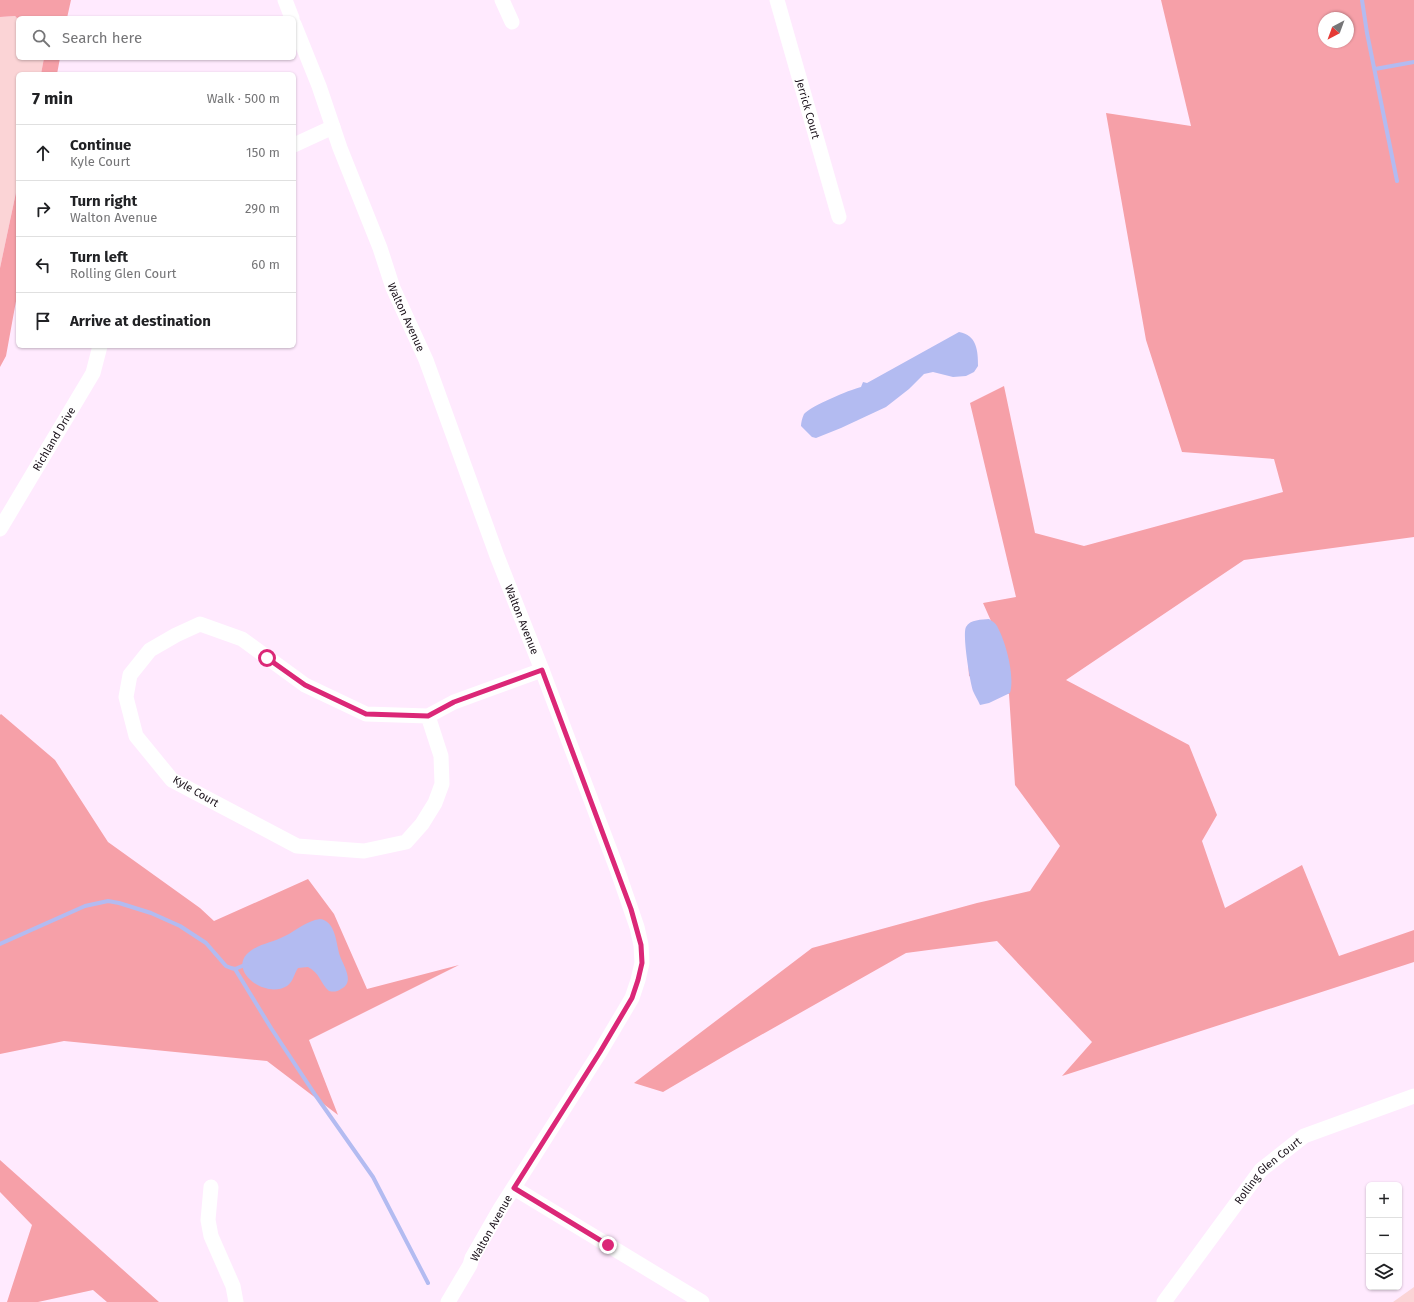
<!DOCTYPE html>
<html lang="en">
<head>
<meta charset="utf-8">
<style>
  :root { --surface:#fff; --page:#f2f2f2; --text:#202124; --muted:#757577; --line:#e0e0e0 }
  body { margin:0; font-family:"Fira Sans",sans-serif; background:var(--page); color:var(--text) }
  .controls { position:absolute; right:12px; bottom:12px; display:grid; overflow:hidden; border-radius:6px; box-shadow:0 1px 3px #0004 }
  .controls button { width:36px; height:36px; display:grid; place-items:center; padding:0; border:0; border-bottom:1px solid var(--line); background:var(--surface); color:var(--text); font:20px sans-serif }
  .compass { position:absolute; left:1318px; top:12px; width:36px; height:36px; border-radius:50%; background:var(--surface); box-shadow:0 1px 3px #0004; rotate:221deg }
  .stop { position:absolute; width:12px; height:12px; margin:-9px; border:3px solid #db2777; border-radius:50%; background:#fff }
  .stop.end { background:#db2777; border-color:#fff; box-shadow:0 1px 4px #0008 }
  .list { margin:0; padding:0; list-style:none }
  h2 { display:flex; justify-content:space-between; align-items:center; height:52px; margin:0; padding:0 16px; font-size:17px }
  h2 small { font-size:13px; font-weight:400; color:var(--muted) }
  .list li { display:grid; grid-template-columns:26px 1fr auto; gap:12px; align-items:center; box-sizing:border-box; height:56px; padding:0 16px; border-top:1px solid var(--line) }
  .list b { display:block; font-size:15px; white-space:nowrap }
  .list p { margin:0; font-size:13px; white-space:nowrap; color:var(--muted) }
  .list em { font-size:13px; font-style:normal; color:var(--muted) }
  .icon { flex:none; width:22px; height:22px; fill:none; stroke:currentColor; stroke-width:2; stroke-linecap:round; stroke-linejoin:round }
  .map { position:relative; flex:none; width:1414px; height:1302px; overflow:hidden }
  .search { position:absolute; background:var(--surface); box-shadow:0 1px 3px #0004; left:16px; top:16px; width:280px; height:44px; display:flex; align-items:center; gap:10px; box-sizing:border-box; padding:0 14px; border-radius:6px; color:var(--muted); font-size:15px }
  .panel { position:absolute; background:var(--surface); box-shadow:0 1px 3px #0004; left:16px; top:72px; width:280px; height:276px; border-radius:6px }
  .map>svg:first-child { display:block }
</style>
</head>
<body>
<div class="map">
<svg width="1414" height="1302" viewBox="0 0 1414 1302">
  <rect width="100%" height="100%" fill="#ffeafe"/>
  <!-- green -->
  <path fill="#fbd4d6" d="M15 16 18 19V58H44L41 74H18V183L0 268V17Z
    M1414 1287V1302H1393Z"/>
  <!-- forest -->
  <path fill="#f6a0a8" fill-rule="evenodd" d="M0 0H71L67 18 18 19 15 16 0 17Z
    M1161 0H1414V537L1244 560 1066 680 1189 745 1217 815 1202 841 1225 908 1302 865 1339 956 1414 930V962L1062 1076 1092 1042 997 941 906 953 731 1052 663 1092 634 1083 812 948 977 903 1030 891 1060 846 1015 785 1009 694 969 676 966 627 991 621 983 603 1016 597 970 403 1004 386 1035 533 1084 546 1283 492 1274 459 1182 452 1146 340 1106 113 1191 126ZM1324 18H1348V42H1324Z
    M44 58H60L57 74H41Z
    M18 183V290L6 356 0 367V268Z
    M1 714 55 760 108 842 200 908 214 921 308 879 334 914 367 989 459 965 309 1040 338 1115 267 1061 64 1041 0 1054V715Z
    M0 1160 159 1302H107L93 1290 38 1302H7L32 1225 0 1192Z"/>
  <!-- water -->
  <path fill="#b3bbf1" d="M959 332C977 335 978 351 978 366L974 372 966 376 953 377 933 372 924 374 909 389 886 407 841 428 816 438 812 437 801 426C801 423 802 418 804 414 811 406 849 390 861 387L863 382 867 383Z
    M989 619C993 622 996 623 998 628 1006 643 1015 676 1010 693L989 703 980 705C978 700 975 696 973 691 970 682 962 634 966 627 970 619 982 620 989 619Z
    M320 919C336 921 336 944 340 956 344 967 355 982 341 989 337 992 333 992 329 991 320 983 320 973 308 967L298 968C294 974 293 982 287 986 266 999 231 973 246 955 256 944 272 943 285 936 297 930 306 921 320 919Z"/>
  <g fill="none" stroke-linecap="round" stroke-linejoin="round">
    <!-- stream -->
    <path stroke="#b3bbf1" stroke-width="4" d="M1362 0 1367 33 1397 181
      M1375 69 1414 62
      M0 944 85 906 108 901 119 903 151 913 180 926 206 943 226 966 231 968 235 969 247 964
      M235 969 271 1028 316 1096 373 1177 428 1283"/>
    <!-- minor -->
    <g stroke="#fff" stroke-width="15">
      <path d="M285 0 292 18"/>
      <path d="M502 0 512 22"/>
      <path id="s1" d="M777 0 839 217"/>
      <path id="s2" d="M294 24 319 86 340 148 380 248 393 288 426 360 497 556 542 670 617 869 637 927 641 945 642 963 638 980 632 998 600 1052 500 1209 472 1258 470 1265 448 1302"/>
      <path d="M294 145 333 127"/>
      <path id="s3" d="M0 529 93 373 100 346"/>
      <path d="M428 716 441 756 442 784 435 803 422 824 406 842 364 851 297 846 172 780 136 736 126 697 130 675 150 650 176 635 200 624 242 639 305 685 366 714 428 716 454 702 542 670"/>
      <path d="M211 1187 208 1220 211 1236 233 1286 236 1302"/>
      <path d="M514 1188 702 1302"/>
      <path id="s4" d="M1164 1302 1261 1170 1304 1136 1414 1096"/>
    </g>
  </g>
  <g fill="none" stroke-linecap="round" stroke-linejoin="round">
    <!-- route -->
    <path stroke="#db2777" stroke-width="5" d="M267 658 305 685 366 714 428 716 454 702 542 670 631 909 641 945 642 963 638 980 632 998 600 1052 514 1188 608 1245"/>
  </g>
  <g text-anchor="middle" stroke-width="3" stroke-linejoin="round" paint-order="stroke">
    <!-- street labels -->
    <g font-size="11" fill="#1a111a" stroke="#fff">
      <text dy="4" stroke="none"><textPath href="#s1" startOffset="113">Jerrick Court</textPath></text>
      <text dy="4" stroke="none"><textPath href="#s2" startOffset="314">Walton Avenue</textPath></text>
      <text dy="4" stroke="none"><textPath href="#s3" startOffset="105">Richland Drive</textPath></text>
      <text dy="4" stroke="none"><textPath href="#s2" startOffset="638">Walton Avenue</textPath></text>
      <text transform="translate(196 791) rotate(30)" y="4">Kyle Court</text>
      <text dy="4" stroke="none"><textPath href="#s4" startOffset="168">Rolling Glen Court</textPath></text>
      <text transform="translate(491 1228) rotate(-61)" y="4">Walton Avenue</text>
    </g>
  </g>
</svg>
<div class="controls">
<button>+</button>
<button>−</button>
<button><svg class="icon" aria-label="layers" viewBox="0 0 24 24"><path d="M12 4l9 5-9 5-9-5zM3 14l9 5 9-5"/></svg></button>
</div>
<svg class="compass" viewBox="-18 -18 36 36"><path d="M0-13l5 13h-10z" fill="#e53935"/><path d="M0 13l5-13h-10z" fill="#757577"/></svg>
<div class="stop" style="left:267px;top:658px"></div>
<div class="stop end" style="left:608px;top:1245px"></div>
<div class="search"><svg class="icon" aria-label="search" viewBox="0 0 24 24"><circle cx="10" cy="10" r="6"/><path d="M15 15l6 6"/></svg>Search here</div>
<section class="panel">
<h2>7 min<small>Walk · 500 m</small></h2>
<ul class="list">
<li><svg class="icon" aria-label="ahead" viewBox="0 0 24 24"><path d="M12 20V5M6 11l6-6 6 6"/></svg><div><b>Continue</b><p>Kyle Court</p></div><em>150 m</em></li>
<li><svg class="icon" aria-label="right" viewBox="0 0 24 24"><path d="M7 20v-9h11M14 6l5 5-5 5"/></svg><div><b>Turn right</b><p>Walton Avenue</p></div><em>290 m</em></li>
<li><svg class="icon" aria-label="left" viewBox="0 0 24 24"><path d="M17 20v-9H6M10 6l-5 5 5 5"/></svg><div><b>Turn left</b><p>Rolling Glen Court</p></div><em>60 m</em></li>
<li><svg class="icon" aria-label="arrive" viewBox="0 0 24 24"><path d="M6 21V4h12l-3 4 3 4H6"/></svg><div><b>Arrive at destination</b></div></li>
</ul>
</section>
</div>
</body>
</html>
